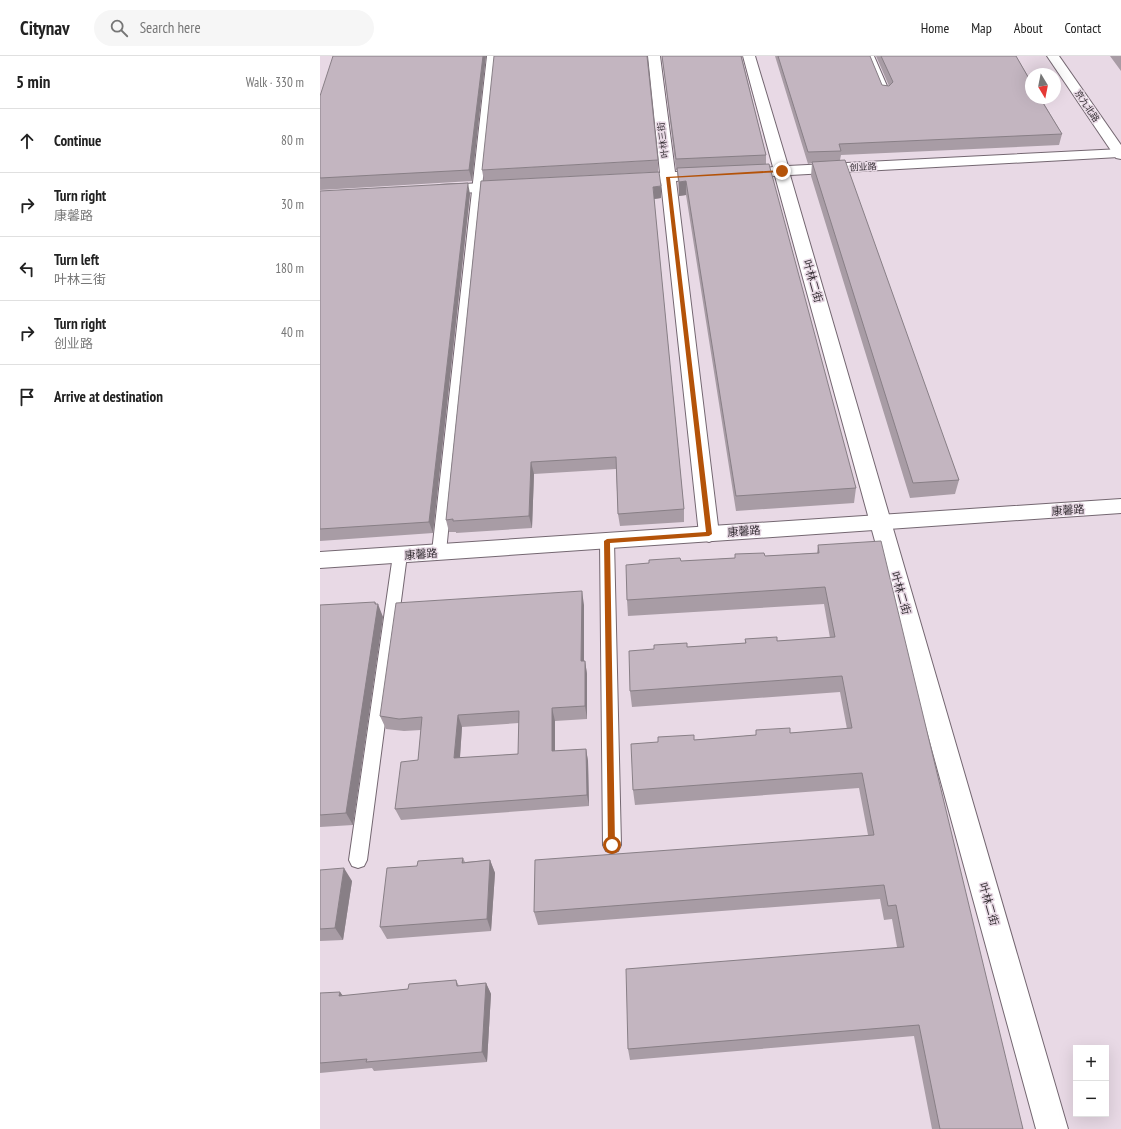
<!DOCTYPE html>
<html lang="en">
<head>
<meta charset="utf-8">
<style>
  :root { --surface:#fff; --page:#f6f6f6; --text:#222; --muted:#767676; --line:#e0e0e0 }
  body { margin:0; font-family:"PT Sans Narrow","Noto Sans SC",sans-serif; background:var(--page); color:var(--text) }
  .controls { position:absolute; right:12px; bottom:12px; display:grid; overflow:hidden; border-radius:0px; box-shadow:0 4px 16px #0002 }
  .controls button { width:36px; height:36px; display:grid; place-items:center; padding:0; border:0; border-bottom:1px solid var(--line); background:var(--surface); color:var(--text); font:20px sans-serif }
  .compass { position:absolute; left:705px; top:12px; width:36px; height:36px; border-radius:50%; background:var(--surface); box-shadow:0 4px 16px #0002; rotate:170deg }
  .stop { position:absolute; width:12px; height:12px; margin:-9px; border:3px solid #b45309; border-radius:50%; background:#fff }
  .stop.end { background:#b45309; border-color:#fff; box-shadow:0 1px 4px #0008 }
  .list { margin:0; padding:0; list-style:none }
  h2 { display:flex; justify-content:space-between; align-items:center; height:52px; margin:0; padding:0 16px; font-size:17px }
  h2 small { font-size:13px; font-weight:400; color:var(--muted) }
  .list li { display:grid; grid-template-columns:26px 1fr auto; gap:12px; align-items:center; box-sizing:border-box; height:64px; padding:0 16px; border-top:1px solid var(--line) }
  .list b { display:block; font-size:15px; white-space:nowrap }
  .list p { margin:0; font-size:13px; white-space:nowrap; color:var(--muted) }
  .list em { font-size:13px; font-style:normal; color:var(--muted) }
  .icon { flex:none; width:22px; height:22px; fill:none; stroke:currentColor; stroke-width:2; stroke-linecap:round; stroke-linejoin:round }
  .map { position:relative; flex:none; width:801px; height:1073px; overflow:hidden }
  header { display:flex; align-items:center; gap:24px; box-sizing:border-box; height:56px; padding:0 20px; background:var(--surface); border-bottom:1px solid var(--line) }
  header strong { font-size:19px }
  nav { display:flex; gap:22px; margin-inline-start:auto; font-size:14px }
  .search { width:280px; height:36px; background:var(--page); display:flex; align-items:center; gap:10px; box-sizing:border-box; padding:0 14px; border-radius:22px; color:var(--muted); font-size:15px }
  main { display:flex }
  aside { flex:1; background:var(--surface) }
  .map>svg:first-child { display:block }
</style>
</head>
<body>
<header>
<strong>Citynav</strong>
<div class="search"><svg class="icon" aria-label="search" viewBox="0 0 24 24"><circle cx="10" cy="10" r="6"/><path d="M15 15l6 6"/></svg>Search here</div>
<nav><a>Home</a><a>Map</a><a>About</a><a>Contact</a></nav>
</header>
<main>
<aside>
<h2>5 min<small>Walk · 330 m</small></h2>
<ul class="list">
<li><svg class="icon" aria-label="ahead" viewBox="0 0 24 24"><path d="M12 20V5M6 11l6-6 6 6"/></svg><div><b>Continue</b></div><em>80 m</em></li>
<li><svg class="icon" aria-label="right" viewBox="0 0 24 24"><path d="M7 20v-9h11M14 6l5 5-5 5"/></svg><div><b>Turn right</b><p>康馨路</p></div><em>30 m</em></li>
<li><svg class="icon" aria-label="left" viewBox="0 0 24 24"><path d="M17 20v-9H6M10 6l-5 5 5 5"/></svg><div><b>Turn left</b><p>叶林三街</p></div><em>180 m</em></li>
<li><svg class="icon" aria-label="right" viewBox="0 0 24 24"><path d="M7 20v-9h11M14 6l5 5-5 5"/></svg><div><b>Turn right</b><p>创业路</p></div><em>40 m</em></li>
<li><svg class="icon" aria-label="arrive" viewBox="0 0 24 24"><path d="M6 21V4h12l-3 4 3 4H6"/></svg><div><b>Arrive at destination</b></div></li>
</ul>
</aside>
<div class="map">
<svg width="801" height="1073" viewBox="0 0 801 1073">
  <rect width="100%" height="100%" fill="#e8d9e5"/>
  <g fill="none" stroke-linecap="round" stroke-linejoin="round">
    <!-- service casing -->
    <g stroke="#746771" stroke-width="2">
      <path id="service" d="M167 0H175L126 496 124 500 119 501 114 500 112 496Z
        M546 0H554L570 37 568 39H562L560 37Z
        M287 480 292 481 294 485 301 789 298 795 292 797 286 795 283 789 280 485 282 481Z
        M80 494 85 495 87 499 47 804 44 810 38 812 32 810 29 804 73 499 75 495Z"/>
    </g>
    <!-- minor casing -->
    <g stroke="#746771" stroke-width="2">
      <path id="minor" d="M328 0H340L355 116 387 115 392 116 394 119 392 122 356 125 399 478 396 483 389 486 382 483 379 478 341 126 309 127 304 126 302 123 304 120 340 117Z
        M423 0H435L468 110 801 93V101H799L470 119 748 1073H716L455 120 442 119 440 116 442 113 453 111Z
        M189 126 194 127 196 130 194 133 119 139 114 137 111 134 114 131 119 129Z"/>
    </g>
    <!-- tertiary casing -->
    <g stroke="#746771" stroke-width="2">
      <path id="tertiary" d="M801 443V457L0 512V496Z"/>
    </g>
    <!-- secondary casing -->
    <g stroke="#746771" stroke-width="2">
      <path id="secondary" d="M727 0H739L801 89V103L796 102Z"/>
    </g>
    <!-- service -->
    <use href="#service" fill="#fff" fill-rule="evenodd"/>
    <!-- minor -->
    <use href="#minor" fill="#fff" fill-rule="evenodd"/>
    <!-- tertiary -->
    <use href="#tertiary" fill="#fff" fill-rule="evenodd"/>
    <!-- secondary -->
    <use href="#secondary" fill="#fff" fill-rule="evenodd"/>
  </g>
  <!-- wall -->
  <path fill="#a89ca5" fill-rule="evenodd" d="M166 0 152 125 0 134V40Z
    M342 0H423L422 2 446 99V108L536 432 534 447 416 455 366 139 359 140 358 126 357 114H356Z
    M455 0H550L562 29 569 30 556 0H696L742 78 739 89 521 99 520 104 639 424 635 438 590 442 491 120 492 107 488 108Z
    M790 0H801V15Z
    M338 104V116L164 125 162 114Z
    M161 125 341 142 334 143 364 453V466L300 470 298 458 296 413 214 418 212 472 136 477V476H129L126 464Z
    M0 135 150 138 113 477 0 485Z
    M498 489 703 1073H612L594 980 310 1004 308 993 577 891 572 863 564 864 560 843 218 869 214 856 548 779 539 732 315 749 313 734 374 684 436 679V674L470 677 527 673 520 636 312 651 310 635 367 591 425 587V583L457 585 510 582 504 548 308 560 307 544 329 507 415 502V498L445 500 497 497Z
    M56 548 63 561 33 769 0 771V549Z
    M264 549V605H265L267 618V663L235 665V695L266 693 268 705 269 750 81 764 75 753 98 704 101 674 84 675 66 673 60 660ZM199 667 198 698 140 702 142 671Z
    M143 802 145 806 170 804 175 817 171 875 67 883 60 871 97 810Z
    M0 814 32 825 23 884 0 885Z
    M136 924 139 930 166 927 171 938 167 1006 54 1015 52 1012 0 1017V937L23 940 88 933Z"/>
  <!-- shaded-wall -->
  <path fill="#887f86" d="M163 0H166L152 125 149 114Z
    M366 125V139L359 140V126Z
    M148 127 150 138 113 477 109 466Z
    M341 130V142L334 143 333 131Z
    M211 406 214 418 212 472 209 460Z
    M262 535 264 549V618L261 605Z
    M55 546 57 550 58 548 63 561 33 769 26 757Z
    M265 605 267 618V663L265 650Z
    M232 652 235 665V708L232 695Z
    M138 659 142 671 139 714 134 702Z
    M266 693 268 705 269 750 267 739Z
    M170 804 175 817 171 875 167 863Z
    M24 812 32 825 23 884 15 872Z
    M166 927 171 938 167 1006 162 996Z
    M20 936 28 946 19 940Z"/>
  <!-- building -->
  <path fill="#c3b5c0" stroke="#887f86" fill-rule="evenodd" d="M13 0H163L149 114 0 122V40Z
    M174 0H327L338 104 162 114Z
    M342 0H421L446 99 356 103Z
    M458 0H550L562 29 569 30 573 26 561 0H696L711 26V42H720L742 78 519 88 521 95 488 96Z
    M525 104 639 424 593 427 492 106Z
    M449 108 536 432 416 440 366 125 359 126 357 112Z
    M339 116 341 130 333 131 364 453 298 458 296 401 211 406 209 460 133 465V463L126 464 161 125Z
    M148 127 109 466 0 473V135Z
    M561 485 703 1073H620L599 969 308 993 306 913 584 891 576 849 568 850 564 829 214 856 215 804 554 779 542 717 313 734 311 688 338 686V681L374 679V684L436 679V674L470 672V677L532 672 522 620 310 635 309 595 334 593V589L367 587V591L426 587 425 583 457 581V585L515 581 505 531 307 544 306 509 329 507V504L360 502 361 505 415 502V498L444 497 445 500 499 497 498 489Z
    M262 535 261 605H265V650L232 652V695L266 693 267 739 75 753 81 706 98 704 102 661 79 663 60 660 76 547ZM199 655 198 698 134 702 138 659Z
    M55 546V548H58L26 757 0 759V549Z
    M143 802 142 807 170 804 167 863 60 871 67 812 97 810 98 805Z
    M24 812 15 872 0 873V814Z
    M136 924 137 930 166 927 162 996 46 1006 47 1003 0 1007V937L20 936 19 940 88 933 89 928Z"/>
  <!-- route -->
  <path fill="#b45309" d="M462 114 463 116 350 122 392 478 389 480 290 487 295 789 292 793 288 789 284 485 287 483 386 476 346 121Z"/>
  <g text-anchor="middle" stroke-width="3" stroke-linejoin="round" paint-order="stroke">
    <!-- far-street labels -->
    <g font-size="9" fill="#352f34" stroke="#e8d9e5">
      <text transform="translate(767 50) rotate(56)" y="3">京九北路</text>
      <text transform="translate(343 84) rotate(-97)" y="3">叶林三街</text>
      <text transform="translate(543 111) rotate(-3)" y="3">创业路</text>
    </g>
    <!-- street labels -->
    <g font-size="11" fill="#352f34" stroke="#e8d9e5">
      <text transform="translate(493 225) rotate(74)" y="4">叶林二街</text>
      <text transform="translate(748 454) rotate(-4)" y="4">康馨路</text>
      <text transform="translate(424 475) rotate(-4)" y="4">康馨路</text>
      <text transform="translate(101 498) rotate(-4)" y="4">康馨路</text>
      <text transform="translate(581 537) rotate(74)" y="4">叶林二街</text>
      <text transform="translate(669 848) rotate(74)" y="4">叶林二街</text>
    </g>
  </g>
</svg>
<div class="controls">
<button>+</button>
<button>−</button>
</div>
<svg class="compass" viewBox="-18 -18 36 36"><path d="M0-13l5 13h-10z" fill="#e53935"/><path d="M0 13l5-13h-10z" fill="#767676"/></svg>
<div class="stop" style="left:292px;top:789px"></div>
<div class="stop end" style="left:462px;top:115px"></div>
</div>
</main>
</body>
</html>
